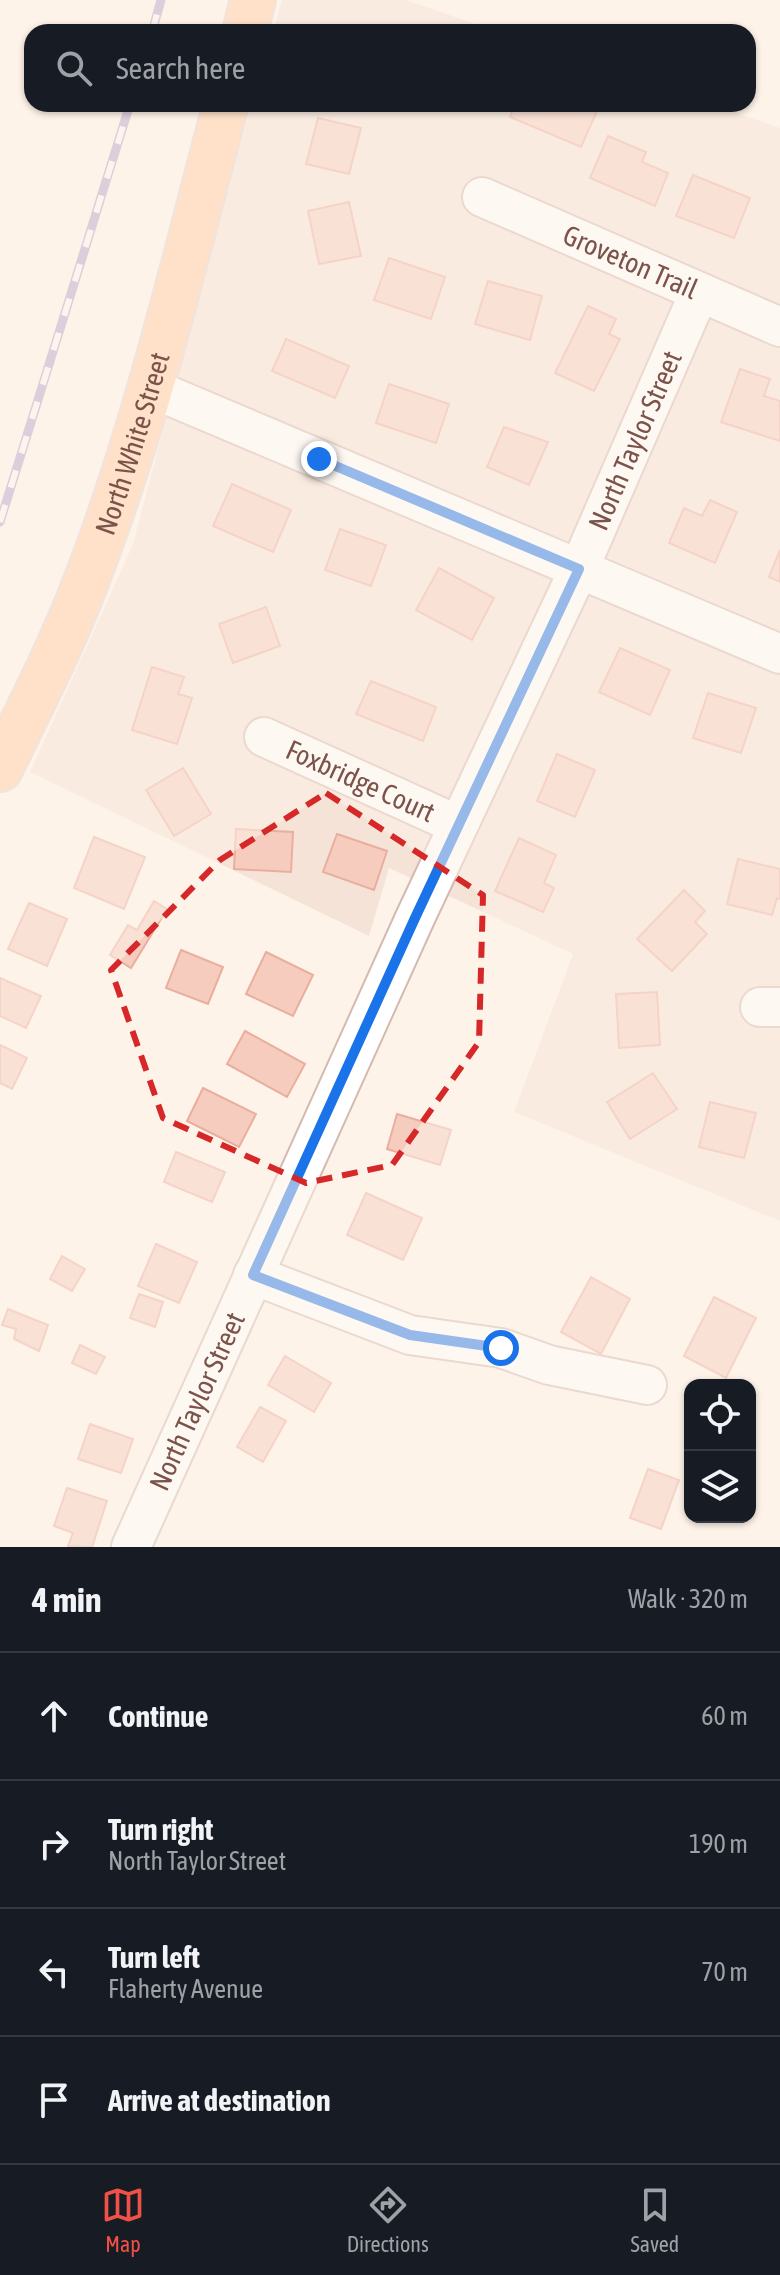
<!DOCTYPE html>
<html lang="en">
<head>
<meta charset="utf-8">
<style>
  :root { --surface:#171b24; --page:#20242c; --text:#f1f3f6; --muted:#9ea1a6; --line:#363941; --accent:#f05146 }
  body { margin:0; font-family:"Asap Condensed",sans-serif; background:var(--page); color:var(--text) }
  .controls { position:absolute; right:24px; bottom:24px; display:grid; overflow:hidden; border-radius:16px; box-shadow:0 2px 6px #0004 }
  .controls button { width:72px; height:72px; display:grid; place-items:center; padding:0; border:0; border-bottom:2px solid var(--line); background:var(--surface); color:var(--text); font:40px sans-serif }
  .stop { position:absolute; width:24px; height:24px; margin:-18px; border:6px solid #1a73e8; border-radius:50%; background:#fff }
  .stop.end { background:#1a73e8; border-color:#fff; box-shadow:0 2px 8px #0008 }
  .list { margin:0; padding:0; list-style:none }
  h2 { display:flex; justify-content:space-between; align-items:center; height:104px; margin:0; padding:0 32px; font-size:34px }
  h2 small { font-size:26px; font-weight:400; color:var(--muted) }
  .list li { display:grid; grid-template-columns:52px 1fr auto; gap:24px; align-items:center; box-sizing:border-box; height:128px; padding:0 32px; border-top:2px solid var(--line) }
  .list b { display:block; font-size:30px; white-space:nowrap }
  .list p { margin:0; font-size:26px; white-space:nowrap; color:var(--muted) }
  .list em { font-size:26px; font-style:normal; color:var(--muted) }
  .icon { flex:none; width:44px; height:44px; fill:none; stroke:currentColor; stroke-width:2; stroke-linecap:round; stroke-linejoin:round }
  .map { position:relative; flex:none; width:780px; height:1547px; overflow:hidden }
  .search { position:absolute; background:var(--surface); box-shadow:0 2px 6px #0004; left:24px; right:24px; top:24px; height:88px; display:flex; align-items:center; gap:20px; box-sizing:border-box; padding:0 28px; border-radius:24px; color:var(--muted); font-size:30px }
  .sheet { height:616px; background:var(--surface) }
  nav { display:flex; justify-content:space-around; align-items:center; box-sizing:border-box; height:112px; border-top:2px solid var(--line); background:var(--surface); font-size:22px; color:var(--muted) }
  nav a { display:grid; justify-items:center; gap:4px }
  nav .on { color:var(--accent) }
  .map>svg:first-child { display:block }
</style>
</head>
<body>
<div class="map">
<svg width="780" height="1547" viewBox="0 0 780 1547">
  <rect width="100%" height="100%" fill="#fef3e9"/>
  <!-- residential -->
  <path fill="#f6e3d7" d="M282 0H406L499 32H273Z
    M252 104H710L780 128V1221L514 1112 573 954 389 868 369 936 30 772 133 544 218 219Z"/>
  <!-- building -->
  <path fill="#f6ccbf" stroke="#eaae9e" stroke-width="2" d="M515 104H582L597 111 581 147 510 117Z
    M318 118 361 128 349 174 306 164Z
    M608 136 646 152 642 162 668 173 655 206 590 178Z
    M693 175 750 198 734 238 676 216Z
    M349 202 361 256 319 264 308 211Z
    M389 258 445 277 431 319 374 300Z
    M488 281 542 296 530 340 475 324Z
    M588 306 616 319 609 334 620 339 594 391 555 373Z
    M286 339 349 366 335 398 272 371Z
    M740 369 770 379 764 396 780 401V441L721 422Z
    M389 384 449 404 436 443 376 423Z
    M504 427 548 442 529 485 487 467Z
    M232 484 291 510 273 552 213 526Z
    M710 500 737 512 715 563 669 543 684 508 702 516Z
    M340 529 386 545 371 586 325 570Z
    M780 550V582L769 577Z
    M439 568 494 598 472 640 416 610Z
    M266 607 280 646 233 663 219 624Z
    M620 648 670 670 650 715 599 692Z
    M152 667 184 677 178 694 192 698 177 744 132 730Z
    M371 681 436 707 423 741 356 714Z
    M708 693 756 708 741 753 693 738Z
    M557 754 595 770 575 817 537 801Z
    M183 768 211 814 174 836 146 790Z
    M236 829 293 832 291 872 234 869Z
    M337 834 387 851 374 890 323 872Z
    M94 837 145 857 124 909 74 888Z
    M519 838 556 855 544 883 554 888 543 912 495 891Z
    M738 859 780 869V899L777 898 772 915 727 904Z
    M684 890 705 911 695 922 707 934 672 971 637 939Z
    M154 901 167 909 131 968 110 955 128 925 137 930Z
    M29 903 67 919 47 966 8 949Z
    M181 950 223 967 208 1004 166 988Z
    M266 952 313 975 293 1016 246 994Z
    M0 978 41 996 26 1028 0 1016Z
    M657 992 660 1045 619 1048 616 994Z
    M245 1031 305 1064 287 1097 227 1064Z
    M0 1045 27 1058 12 1089 0 1083Z
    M653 1073 677 1109 630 1139 607 1102Z
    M203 1088 256 1114 239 1147 187 1121Z
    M710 1102 756 1113 744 1158 699 1147Z
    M397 1114 451 1130 440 1165 387 1149Z
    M176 1152 225 1172 212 1202 164 1182Z
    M366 1193 422 1218 403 1260 347 1235Z
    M156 1244 197 1262 179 1303 138 1286Z
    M62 1256 85 1269 72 1291 50 1279Z
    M591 1277 630 1299 601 1354 561 1332Z
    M139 1294 163 1302 155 1327 130 1318Z
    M714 1297 756 1318 726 1378 684 1356Z
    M8 1309 48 1325 39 1351 14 1339 16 1329 2 1325Z
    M80 1345 105 1357 96 1374 72 1363Z
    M285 1356 331 1383 314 1412 268 1385Z
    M260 1407 286 1421 263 1462 237 1447Z
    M90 1424 133 1439 121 1473 78 1459Z
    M648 1469 679 1480 661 1529 630 1518Z
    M67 1488 107 1501 92 1547 68 1546 73 1533 54 1526Z"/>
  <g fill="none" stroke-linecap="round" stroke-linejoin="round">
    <!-- minor casing -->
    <g stroke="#d4bab0" stroke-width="42">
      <g id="minor">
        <path id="s1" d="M482 197 780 327"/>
        <path d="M151 388 780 654"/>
        <path id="s2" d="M264 737 458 825"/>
        <path d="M760 1007H780"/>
        <path d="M253 1275 410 1335 501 1348 549 1365 647 1385"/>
        <path id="s3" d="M131 1547 415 918 579 569 699 293"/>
      </g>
    </g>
    <!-- major casing -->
    <g stroke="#ddd2d0" stroke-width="48">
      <g id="major">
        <path d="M245 32 253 0"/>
        <path id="s4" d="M0 769C29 709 60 649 84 587 145 430 183 266 226 104"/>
      </g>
    </g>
    <!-- minor -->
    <use href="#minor" stroke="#fff" stroke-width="38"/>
    <!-- major -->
    <use href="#major" stroke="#ffcc9f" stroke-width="44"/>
    <!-- rail casing -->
    <g stroke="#b3a5ca" stroke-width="9">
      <path id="rail" d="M152 32 161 0
        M0 522 130 104"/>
    </g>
    <!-- rail -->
    <use href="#rail" stroke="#fff7f1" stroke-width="6" stroke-dasharray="18" stroke-linecap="butt"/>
  </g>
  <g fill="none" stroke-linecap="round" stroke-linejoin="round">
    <!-- route -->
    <path stroke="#1a73e8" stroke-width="10" d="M319 459 579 569 415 918 253 1275 410 1335 501 1348"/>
  </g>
  <!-- marked area -->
  <path d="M0 0H780V1547H0ZM326 793 483 895 479 1042 392 1165 306 1183 163 1118 111 970 220 860Z" fill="#fef3e9" fill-opacity=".55" fill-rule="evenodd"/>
  <path fill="none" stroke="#d62828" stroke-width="6" stroke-dasharray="16 10" stroke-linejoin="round" d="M326 793 483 895 479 1042 392 1165 306 1183 163 1118 111 970 220 860Z"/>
  <g text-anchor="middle" stroke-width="8" stroke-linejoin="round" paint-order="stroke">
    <!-- street labels -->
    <g font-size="28" fill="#7c534a" stroke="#fff7f1">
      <text dy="10" stroke="none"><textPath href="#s1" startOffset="162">Groveton Trail</textPath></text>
      <text dy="10" stroke="none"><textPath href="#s3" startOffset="1216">North Taylor Street</textPath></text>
      <text dy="10" stroke="none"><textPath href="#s4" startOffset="352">North White Street</textPath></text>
      <text dy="10" stroke="none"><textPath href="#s2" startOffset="106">Foxbridge Court</textPath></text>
      <text dy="10" stroke="none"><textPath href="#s3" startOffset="160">North Taylor Street</textPath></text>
    </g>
  </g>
</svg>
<div class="controls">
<button><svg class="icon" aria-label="locate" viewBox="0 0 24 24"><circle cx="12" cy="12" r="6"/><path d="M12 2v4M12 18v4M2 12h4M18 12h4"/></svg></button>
<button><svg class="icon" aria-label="layers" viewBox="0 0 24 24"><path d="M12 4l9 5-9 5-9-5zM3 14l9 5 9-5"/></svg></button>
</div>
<div class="stop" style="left:501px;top:1348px"></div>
<div class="stop end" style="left:319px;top:459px"></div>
<div class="search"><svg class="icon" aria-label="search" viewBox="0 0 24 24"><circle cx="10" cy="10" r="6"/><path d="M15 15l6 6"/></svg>Search here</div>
</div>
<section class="sheet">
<h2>4 min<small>Walk · 320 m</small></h2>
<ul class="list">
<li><svg class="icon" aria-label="ahead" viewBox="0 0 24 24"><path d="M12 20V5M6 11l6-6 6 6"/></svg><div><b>Continue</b></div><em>60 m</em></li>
<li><svg class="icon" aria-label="right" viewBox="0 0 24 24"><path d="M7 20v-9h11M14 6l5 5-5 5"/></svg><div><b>Turn right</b><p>North Taylor Street</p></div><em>190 m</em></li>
<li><svg class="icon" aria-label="left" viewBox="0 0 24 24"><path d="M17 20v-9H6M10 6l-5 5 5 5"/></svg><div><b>Turn left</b><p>Flaherty Avenue</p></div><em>70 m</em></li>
<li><svg class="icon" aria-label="arrive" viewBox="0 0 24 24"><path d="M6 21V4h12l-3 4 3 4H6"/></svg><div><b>Arrive at destination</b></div></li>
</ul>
</section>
<nav>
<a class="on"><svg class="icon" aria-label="map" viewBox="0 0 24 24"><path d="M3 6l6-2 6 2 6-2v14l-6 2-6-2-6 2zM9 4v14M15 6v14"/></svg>Map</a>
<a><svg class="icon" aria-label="directions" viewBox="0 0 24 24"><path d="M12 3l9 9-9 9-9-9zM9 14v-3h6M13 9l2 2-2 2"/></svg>Directions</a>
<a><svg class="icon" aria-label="saved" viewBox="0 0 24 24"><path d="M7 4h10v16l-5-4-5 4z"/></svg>Saved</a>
</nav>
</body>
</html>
